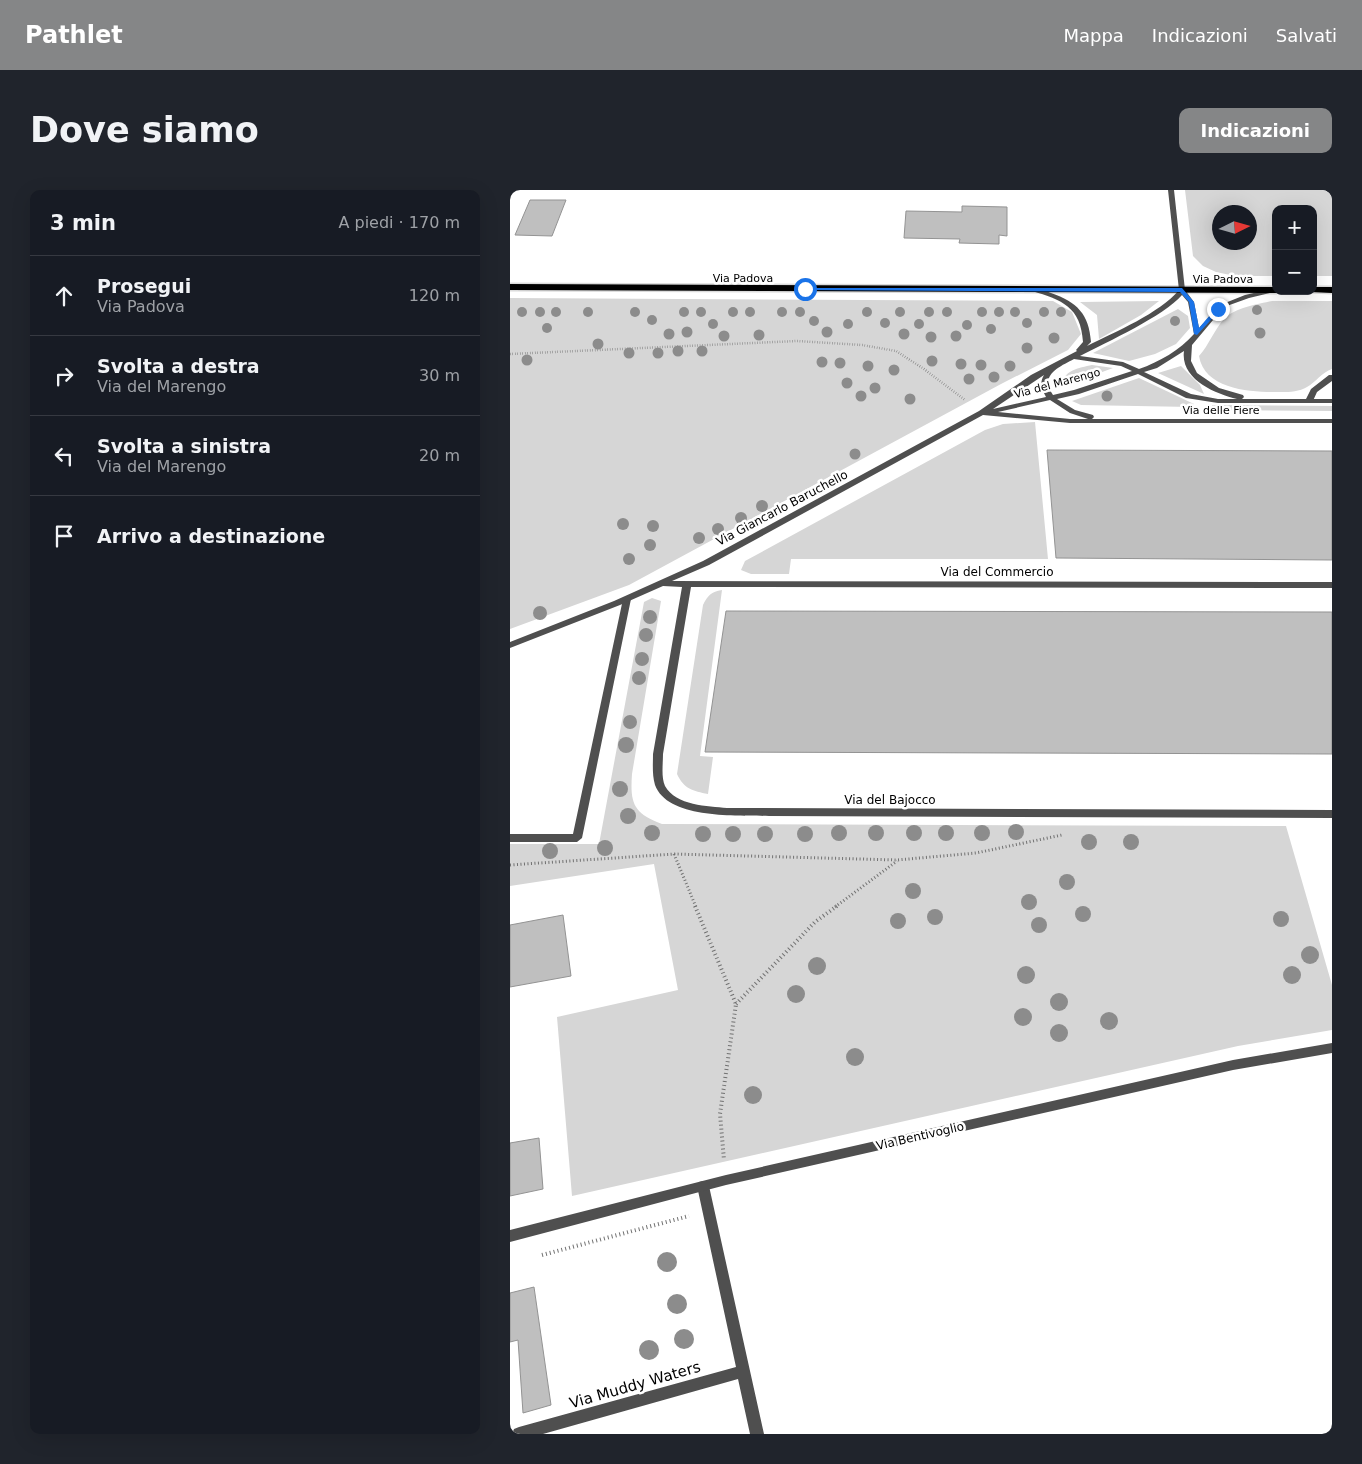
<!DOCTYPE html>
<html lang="it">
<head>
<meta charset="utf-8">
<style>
  :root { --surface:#171b24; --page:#20242c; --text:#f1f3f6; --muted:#9ea1a6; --line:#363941; --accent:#858687 }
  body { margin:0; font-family:"DejaVu Sans",sans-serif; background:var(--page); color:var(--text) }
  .controls { position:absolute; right:15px; top:15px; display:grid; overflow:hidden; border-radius:10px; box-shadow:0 5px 20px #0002 }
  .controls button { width:45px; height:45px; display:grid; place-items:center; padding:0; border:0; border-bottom:1px solid var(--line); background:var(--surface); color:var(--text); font:25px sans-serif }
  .compass { position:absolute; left:702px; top:15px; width:45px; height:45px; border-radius:50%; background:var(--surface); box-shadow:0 5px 20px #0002; rotate:85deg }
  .stop { position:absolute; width:15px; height:15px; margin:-11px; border:4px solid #1a73e8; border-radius:50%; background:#fff }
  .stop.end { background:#1a73e8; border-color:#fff; box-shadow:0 1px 5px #0008 }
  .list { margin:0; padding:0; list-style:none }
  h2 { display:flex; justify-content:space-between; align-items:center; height:65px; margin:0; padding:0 20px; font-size:21px }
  h2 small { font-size:16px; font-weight:400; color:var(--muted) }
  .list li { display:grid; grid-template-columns:32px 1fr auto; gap:15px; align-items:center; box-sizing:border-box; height:80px; padding:0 20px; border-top:1px solid var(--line) }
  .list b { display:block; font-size:19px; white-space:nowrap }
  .list p { margin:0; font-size:16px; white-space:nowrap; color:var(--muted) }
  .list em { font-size:16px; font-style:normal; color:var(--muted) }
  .icon { flex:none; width:28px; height:28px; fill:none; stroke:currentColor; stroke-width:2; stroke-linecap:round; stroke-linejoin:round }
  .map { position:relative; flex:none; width:822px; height:1244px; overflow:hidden; border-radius:10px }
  header { display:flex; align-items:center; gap:30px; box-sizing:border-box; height:70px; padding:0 25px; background:var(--accent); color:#fff }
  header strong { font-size:24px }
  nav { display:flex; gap:28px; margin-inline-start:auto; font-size:18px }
  .intro { display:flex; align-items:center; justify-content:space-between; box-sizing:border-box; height:120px; padding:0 30px }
  h1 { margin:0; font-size:35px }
  .button { padding:12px 22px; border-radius:10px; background:var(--accent); color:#fff; font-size:18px; font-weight:700 }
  main { display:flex; gap:30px; padding:0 30px }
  aside { flex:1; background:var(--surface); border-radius:10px; box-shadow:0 5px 20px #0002 }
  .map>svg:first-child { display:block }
</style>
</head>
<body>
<header>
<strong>Pathlet</strong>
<nav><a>Mappa</a><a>Indicazioni</a><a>Salvati</a></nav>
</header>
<div class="intro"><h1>Dove siamo</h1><a class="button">Indicazioni</a></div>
<main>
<aside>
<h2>3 min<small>A piedi · 170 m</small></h2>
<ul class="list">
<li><svg class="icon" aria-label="ahead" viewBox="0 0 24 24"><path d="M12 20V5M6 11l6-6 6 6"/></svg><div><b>Prosegui</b><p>Via Padova</p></div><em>120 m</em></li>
<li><svg class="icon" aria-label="right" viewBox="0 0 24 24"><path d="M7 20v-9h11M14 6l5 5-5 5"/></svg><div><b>Svolta a destra</b><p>Via del Marengo</p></div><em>30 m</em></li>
<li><svg class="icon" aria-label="left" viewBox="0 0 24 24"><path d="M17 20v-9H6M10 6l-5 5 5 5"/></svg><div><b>Svolta a sinistra</b><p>Via del Marengo</p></div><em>20 m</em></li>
<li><svg class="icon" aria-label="arrive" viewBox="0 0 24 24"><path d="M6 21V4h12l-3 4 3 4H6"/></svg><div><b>Arrivo a destinazione</b></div></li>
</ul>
</aside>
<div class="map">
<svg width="822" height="1244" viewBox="0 0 822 1244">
  <rect width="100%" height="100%" fill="#fff"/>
  <!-- green -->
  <path fill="#d6d6d6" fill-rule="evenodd" d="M675 0H822V86H803V19H766V86H725L706 82 693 76 683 66ZM709 22H739V52H709Z
    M0 108 543 111 562 122 571 144 558 160 491 194 119 395 0 439Z
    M649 111 631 125 589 149 587 125 570 112Z
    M762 111H822V179C812 182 806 192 797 197 787 203 774 202 763 202 737 202 694 198 689 166 699 155 704 140 714 129 724 118 748 114 762 111Z
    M668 119 678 126 680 138 666 154 645 164 619 171 583 163Z
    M582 175 603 178 552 197C552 180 569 178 582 175Z
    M671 176 690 195 694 204 648 183Z
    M629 188 684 214 682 217 571 215 562 211Z
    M702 215 822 216V221L704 220Z
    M525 232 538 369H281L279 384H241L231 380 235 371 475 240 493 234Z
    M212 400 190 566 203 567 198 604C183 601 174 599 167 584L193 415C198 405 201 402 212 400Z
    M142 408 151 411 122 584C120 613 123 623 152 634L776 636 822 795V840L728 856 62 1006 47 827 168 800 144 674 0 696V654H89L134 412Z"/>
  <!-- building -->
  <path fill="#bfbfbf" stroke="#939393" d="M20 10H56L42 46 5 45Z
    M452 16 497 17V46L489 45V54L449 53 450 49 394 48 396 21 452 22Z
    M537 260 822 261V370L546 368Z
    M216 421 822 422V564L195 562Z
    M53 725 61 786 0 797V735Z
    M29 948 33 999 0 1006V953Z
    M24 1097 41 1215 13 1223 8 1150 0 1152V1103Z"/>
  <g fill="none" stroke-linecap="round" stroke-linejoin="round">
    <!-- primary casing -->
    <g stroke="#dbdbdb" stroke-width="3">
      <path id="primary" d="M0 94 766 97V101H769L766 103 0 100Z
        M803 97H822V103L800 102 803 101Z"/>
    </g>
    <!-- path-far2 -->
    <path stroke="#717171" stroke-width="2.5" stroke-dasharray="0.5 2" stroke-linecap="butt" d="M0 164 287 151 352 155 386 161 414 179 455 210"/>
    <!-- path-far1 -->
    <path stroke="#717171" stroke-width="3" stroke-dasharray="1 2.5" stroke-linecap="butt" d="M164 664 186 717
      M0 675 164 664 387 670 466 663 552 645
      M325 717 387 671"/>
    <!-- path -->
    <path stroke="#717171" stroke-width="4" stroke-dasharray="1 3" stroke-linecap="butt" d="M185 716 226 814 210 924 214 970
      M226 814 305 732 327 716
      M32 1065 179 1026"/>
    <!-- service -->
    <path fill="#4f4f4f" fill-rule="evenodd" d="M819 185H822V191L807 202 802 213H796L795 211 801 199Z
      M117 406 121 409 72 648 67 652H0V644H63L113 409Z"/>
    <!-- minor -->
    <path fill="#4f4f4f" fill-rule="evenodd" d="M658 0H664L675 100 684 112 689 138 710 115 735 105 765 98 766 101H768L739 108 714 117 682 155 681 171 687 183 709 198 733 205 734 207 732 209H822V213H708L676 208 628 184 569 204 547 209 565 220 583 225 584 227 582 229H822V233H560L473 225 199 375 162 391 822 392V398L181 397 153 564C153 574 151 587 155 596 166 616 198 616 217 618L822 620V628L259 626C229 625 158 630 145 595 142 585 143 574 143 564L172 397 153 396 110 415 0 458V452L104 411 193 371 469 221 521 185 567 161 566 160 573 152C571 117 552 110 522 101V99C528 98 535 101 541 103 567 112 579 124 581 152L577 156C605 142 650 123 669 100ZM672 105 678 112 684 144C670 160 649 172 629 179L613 172 570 166C597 152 654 126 672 105ZM674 161C670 189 705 204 727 209H708L681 204 634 182 647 178ZM564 169 611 176 622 181 564 200 543 205C529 185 549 177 564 169ZM534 185C529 193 532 200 536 207L483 219ZM540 210 560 223 578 229H560L488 222Z
      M193 991 197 992 199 996 254 1244H240L228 1189 33 1244H2L4 1239 9 1237 226 1177 187 996 189 992Z"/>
    <!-- tertiary -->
    <path fill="#4f4f4f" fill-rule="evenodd" d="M822 853V863L723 880 216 995 0 1052V1040L216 985 723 870Z"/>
    <!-- primary -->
    <use href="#primary" fill="#000" fill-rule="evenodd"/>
  </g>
  <!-- trees -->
  <g fill="#8c8c8c">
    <circle cx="747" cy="120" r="5"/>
    <circle cx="12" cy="122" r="5"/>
    <circle cx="30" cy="122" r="5"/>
    <circle cx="46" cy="122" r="5"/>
    <circle cx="78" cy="122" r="5"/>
    <circle cx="125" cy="122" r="5"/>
    <circle cx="174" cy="122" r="5"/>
    <circle cx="191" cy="122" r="5"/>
    <circle cx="223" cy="122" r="5"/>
    <circle cx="240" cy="122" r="5"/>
    <circle cx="272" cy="122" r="5"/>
    <circle cx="290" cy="122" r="5"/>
    <circle cx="357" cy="122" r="5"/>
    <circle cx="390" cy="122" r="5"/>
    <circle cx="419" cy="122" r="5"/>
    <circle cx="437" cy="122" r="5"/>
    <circle cx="472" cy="122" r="5"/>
    <circle cx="489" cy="122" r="5"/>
    <circle cx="505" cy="122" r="5"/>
    <circle cx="534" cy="122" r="5"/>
    <circle cx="551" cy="122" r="5"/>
    <circle cx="142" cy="130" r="5"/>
    <circle cx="304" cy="131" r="5"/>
    <circle cx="665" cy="131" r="5"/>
    <circle cx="375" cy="133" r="5"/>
    <circle cx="517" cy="133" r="5"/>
    <circle cx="203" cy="134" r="5"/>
    <circle cx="338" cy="134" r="5"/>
    <circle cx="409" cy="134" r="5"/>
    <circle cx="457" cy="135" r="5"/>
    <circle cx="37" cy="138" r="5"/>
    <circle cx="481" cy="139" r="5"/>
    <circle cx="177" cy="142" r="5.5"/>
    <circle cx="317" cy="142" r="5.5"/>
    <circle cx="750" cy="143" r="5.5"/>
    <circle cx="159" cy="144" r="5.5"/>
    <circle cx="394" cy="144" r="5.5"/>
    <circle cx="249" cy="145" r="5.5"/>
    <circle cx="214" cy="146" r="5.5"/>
    <circle cx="446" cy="146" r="5.5"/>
    <circle cx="421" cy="147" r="5.5"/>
    <circle cx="544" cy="148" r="5.5"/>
    <circle cx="88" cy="154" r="5.5"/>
    <circle cx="517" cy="158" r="5.5"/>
    <circle cx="168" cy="161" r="5.5"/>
    <circle cx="192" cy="161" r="5.5"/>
    <circle cx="119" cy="163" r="5.5"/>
    <circle cx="148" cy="163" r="5.5"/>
    <circle cx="17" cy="170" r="5.5"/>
    <circle cx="422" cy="171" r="5.5"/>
    <circle cx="312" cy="172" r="5.5"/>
    <circle cx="330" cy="173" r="5.5"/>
    <circle cx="451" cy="174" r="5.5"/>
    <circle cx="471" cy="175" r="5.5"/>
    <circle cx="358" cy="176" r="5.5"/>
    <circle cx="500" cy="176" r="5.5"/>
    <circle cx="384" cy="180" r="5.5"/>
    <circle cx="484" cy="187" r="5.5"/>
    <circle cx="459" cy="189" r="5.5"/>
    <circle cx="337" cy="193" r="5.5"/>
    <circle cx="365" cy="198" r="5.5"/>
    <circle cx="351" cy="206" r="5.5"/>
    <circle cx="597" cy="206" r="5.5"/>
    <circle cx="400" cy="209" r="5.5"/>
    <circle cx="345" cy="264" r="5.5"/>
    <circle cx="252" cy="316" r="6"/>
    <circle cx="231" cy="328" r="6"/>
    <circle cx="113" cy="334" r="6"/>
    <circle cx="143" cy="336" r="6"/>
    <circle cx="208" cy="339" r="6"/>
    <circle cx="189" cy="348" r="6"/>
    <circle cx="140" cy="355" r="6"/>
    <circle cx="119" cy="369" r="6"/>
    <circle cx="30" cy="423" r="7"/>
    <circle cx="140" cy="427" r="7"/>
    <circle cx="136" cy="445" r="7"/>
    <circle cx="132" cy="469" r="7"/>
    <circle cx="129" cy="488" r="7"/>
    <circle cx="120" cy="532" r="7"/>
    <circle cx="116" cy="555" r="8"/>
    <circle cx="110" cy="599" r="8"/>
    <circle cx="118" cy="626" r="8"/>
    <circle cx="506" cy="642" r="8"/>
    <circle cx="142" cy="643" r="8"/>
    <circle cx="329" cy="643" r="8"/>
    <circle cx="366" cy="643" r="8"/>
    <circle cx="404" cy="643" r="8"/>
    <circle cx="436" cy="643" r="8"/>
    <circle cx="472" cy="643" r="8"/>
    <circle cx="193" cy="644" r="8"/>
    <circle cx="223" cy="644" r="8"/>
    <circle cx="255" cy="644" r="8"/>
    <circle cx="295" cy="644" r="8"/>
    <circle cx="579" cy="652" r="8"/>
    <circle cx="621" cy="652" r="8"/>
    <circle cx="95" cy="658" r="8"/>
    <circle cx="40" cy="661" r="8"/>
    <circle cx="557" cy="692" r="8"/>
    <circle cx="403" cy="701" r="8"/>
    <circle cx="519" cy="712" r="8"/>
    <circle cx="573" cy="724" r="8"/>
    <circle cx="425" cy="727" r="8"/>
    <circle cx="771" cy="729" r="8"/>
    <circle cx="388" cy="731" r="8"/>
    <circle cx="529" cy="735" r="8"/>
    <circle cx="800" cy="765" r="9"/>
    <circle cx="307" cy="776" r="9"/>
    <circle cx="516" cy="785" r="9"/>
    <circle cx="782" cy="785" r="9"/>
    <circle cx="286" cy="804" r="9"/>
    <circle cx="549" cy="812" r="9"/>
    <circle cx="513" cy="827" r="9"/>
    <circle cx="599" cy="831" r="9"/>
    <circle cx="549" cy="843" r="9"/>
    <circle cx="345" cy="867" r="9"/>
    <circle cx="243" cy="905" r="9"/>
    <circle cx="157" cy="1072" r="10"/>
    <circle cx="167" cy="1114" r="10"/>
    <circle cx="174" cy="1149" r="10"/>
    <circle cx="139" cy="1160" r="10"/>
  </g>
  <!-- route -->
  <path fill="#1a73e8" d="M295 98H672L684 112 689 138 706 118 711 119 687 145 684 144 679 112 670 102 293 100Z"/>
  <g text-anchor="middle" stroke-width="5" stroke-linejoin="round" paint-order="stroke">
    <!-- far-street labels -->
    <g font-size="11" fill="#000" stroke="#fff">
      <text x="233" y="92">Via Padova</text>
      <text x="713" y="93">Via Padova</text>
      <text transform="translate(547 193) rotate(-15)" y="4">Via del Marengo</text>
      <text x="711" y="224">Via delle Fiere</text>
    </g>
    <!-- street labels -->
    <g font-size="12" fill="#000" stroke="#fff">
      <text transform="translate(272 318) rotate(-28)" y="4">Via Giancarlo Baruchello</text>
      <text x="487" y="386">Via del Commercio</text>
      <text x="380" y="614">Via del Bajocco</text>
      <text transform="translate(410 946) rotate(-13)" y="4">Via Bentivoglio</text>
    </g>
    <!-- near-street labels -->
    <g font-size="15" fill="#000" stroke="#fff">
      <text transform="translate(125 1195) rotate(-16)" y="5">Via Muddy Waters</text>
    </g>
  </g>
</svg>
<div class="controls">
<button>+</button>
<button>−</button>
</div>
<svg class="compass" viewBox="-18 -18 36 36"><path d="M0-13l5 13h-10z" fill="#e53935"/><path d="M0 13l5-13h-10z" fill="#9ea1a6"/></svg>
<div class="stop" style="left:295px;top:99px"></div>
<div class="stop end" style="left:708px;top:119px"></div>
</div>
</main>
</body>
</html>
